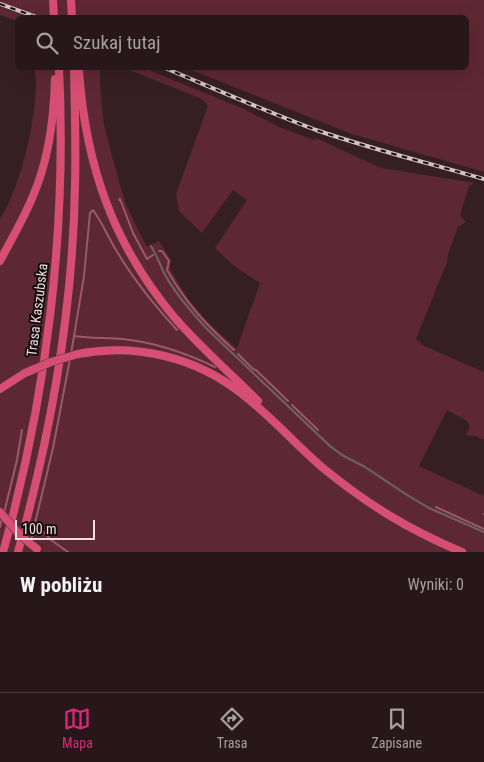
<!DOCTYPE html>
<html lang="pl">
<head>
<meta charset="utf-8">
<style>
  :root { --surface:#28171a; --page:#302023; --text:#f1f3f6; --muted:#a59fa2; --line:#443639; --accent:#db2777 }
  body { margin:0; font-family:"Roboto Condensed",sans-serif; background:var(--page); color:var(--text) }
  .scale { position:absolute; left:15px; bottom:12px; width:80px; box-sizing:border-box; padding-left:5px; border:2px solid #eedee0; border-top:0; font-size:14px; line-height:18px; white-space:nowrap; color:#eedee0; -webkit-text-stroke:4px #160c0e; paint-order:stroke }
  .list { margin:0; padding:0; list-style:none }
  h2 { display:flex; justify-content:space-between; align-items:center; height:65px; margin:0; padding:0 20px; font-size:21px }
  h2 small { font-size:16px; font-weight:400; color:var(--muted) }
  .icon { flex:none; width:28px; height:28px; fill:none; stroke:currentColor; stroke-width:2; stroke-linecap:round; stroke-linejoin:round }
  .map { position:relative; flex:none; width:484px; height:552px; overflow:hidden }
  .search { position:absolute; background:var(--surface); box-shadow:0 5px 20px #0002; left:15px; right:15px; top:15px; height:55px; display:flex; align-items:center; gap:12px; box-sizing:border-box; padding:0 18px; border-radius:8px; color:var(--muted); font-size:19px }
  .sheet { height:140px; background:var(--surface) }
  nav { display:flex; justify-content:space-around; align-items:center; box-sizing:border-box; height:70px; border-top:1px solid var(--line); background:var(--surface); font-size:14px; color:var(--muted) }
  nav a { display:grid; justify-items:center; gap:2px }
  nav .on { color:var(--accent) }
  .map>svg:first-child { display:block }
</style>
</head>
<body>
<div class="map">
<svg width="484" height="552" viewBox="0 0 484 552">
  <rect width="100%" height="100%" fill="#361f23"/>
  <!-- green -->
  <path fill="#5e2734" d="M0 0H484V172L352 134 186 68H466V18H39V16L0 2Z
    M0 7 30 17 18 18 17 21 0 15Z
    M35 68H100V85L104 125 112 156 125 202 138 230 147 247 159 241 171 260 170 269 189 300 207 321 236 348H237L260 283 234 266 215 248 247 200 233 190 202 233 179 211 176 194 208 106 202 99 124 68H144L244 109 279 127 314 140 316 138 381 168 475 183 469 186 460 215 466 222 458 227 448 254 447 262 416 339 424 346 484 372V440L475 436 466 435 470 426 467 421 447 410 419 466 484 496V552H0V219C20 189 35 123 36 87 36 80 35 74 35 68Z"/>
  <g fill="none" stroke-linecap="round" stroke-linejoin="round">
    <!-- stream -->
    <path stroke="#9a5b67" stroke-width="2" d="M119 200 120 199 133 233 147 259 153 255
      M159 251H162L169 261 167 270C186 303 206 325 234 350
      M75 336C93 339 111 337 130 340 160 344 188 354 215 367
      M71 354 84 276 90 213 93 210C102 222 108 237 116 250 133 279 155 306 177 330
      M238 354 253 369 256 370 288 401
      M292 405 318 430
      M436 507 484 529
      M4 513 17 460 22 430
      M36 526H38L51 540 68 552
      M0 527 2 518
      M31 540 53 448 70 359"/>
    <!-- service casing -->
    <g stroke="#4e3c40" stroke-width="3">
      <path id="service" d="M151 246C156 254 159 262 163 271 174 293 192 313 209 331L330 446 342 455 365 467 407 495 429 508 484 532"/>
    </g>
    <!-- motorway casing -->
    <g stroke="#4e3c40" stroke-width="9">
      <path id="motorway" d="M53 0 54 18
        M71 0 72 18
        M79 72C86 166 113 244 174 317 200 347 230 373 258 401
        M0 261C11 240 24 218 33 196 49 159 54 119 55 79
        M78 354C136 343 196 357 242 394 271 416 295 444 323 468 367 504 409 530 462 552
        M0 389 25 373
        M3 552C47 396 67 230 59 68
        M18 552C51 433 73 309 75 185 76 146 75 107 74 68"/>
    </g>
    <!-- path -->
    <path stroke="#7b666a" stroke-width="1" stroke-dasharray="4 2.5" stroke-linecap="butt" d="M483 515 484 513"/>
    <!-- service -->
    <use href="#service" stroke="#775d61" stroke-width="2"/>
    <!-- motorway -->
    <use href="#motorway" stroke="#d74e72" stroke-width="8"/>
    <!-- rail casing -->
    <g stroke="#d3c1c4" stroke-width="4">
      <path id="rail" d="M0 4 39 18
        M165 68C215 89 265 111 316 130 371 149 428 163 484 179"/>
    </g>
    <!-- rail -->
    <use href="#rail" stroke="#160c0e" stroke-width="2" stroke-dasharray="5.5" stroke-linecap="butt"/>
    <!-- motorway-bridge casing -->
    <g stroke="#4e3c40" stroke-width="9" stroke-linecap="butt">
      <path id="motorway-bridge" d="M25 373 51 362 78 354
        M0 512 20 535 37 549"/>
    </g>
    <!-- motorway-bridge -->
    <use href="#motorway-bridge" stroke="#d74e72" stroke-width="8"/>
  </g>
  <g text-anchor="middle" stroke-width="4" stroke-linejoin="round" paint-order="stroke">
    <!-- street labels -->
    <g font-size="14" fill="#eedee0" stroke="#160c0e">
      <text transform="translate(37 310) rotate(-83)" y="5">Trasa Kaszubska</text>
    </g>
  </g>
</svg>
<div class="scale">100 m</div>
<div class="search"><svg class="icon" aria-label="search" viewBox="0 0 24 24"><circle cx="10" cy="10" r="6"/><path d="M15 15l6 6"/></svg>Szukaj tutaj</div>
</div>
<section class="sheet">
<h2>W pobliżu<small>Wyniki: 0</small></h2>
<ul class="list">
</ul>
</section>
<nav>
<a class="on"><svg class="icon" aria-label="map" viewBox="0 0 24 24"><path d="M3 6l6-2 6 2 6-2v14l-6 2-6-2-6 2zM9 4v14M15 6v14"/></svg>Mapa</a>
<a><svg class="icon" aria-label="directions" viewBox="0 0 24 24"><path d="M12 3l9 9-9 9-9-9zM9 14v-3h6M13 9l2 2-2 2"/></svg>Trasa</a>
<a><svg class="icon" aria-label="saved" viewBox="0 0 24 24"><path d="M7 4h10v16l-5-4-5 4z"/></svg>Zapisane</a>
</nav>
</body>
</html>
